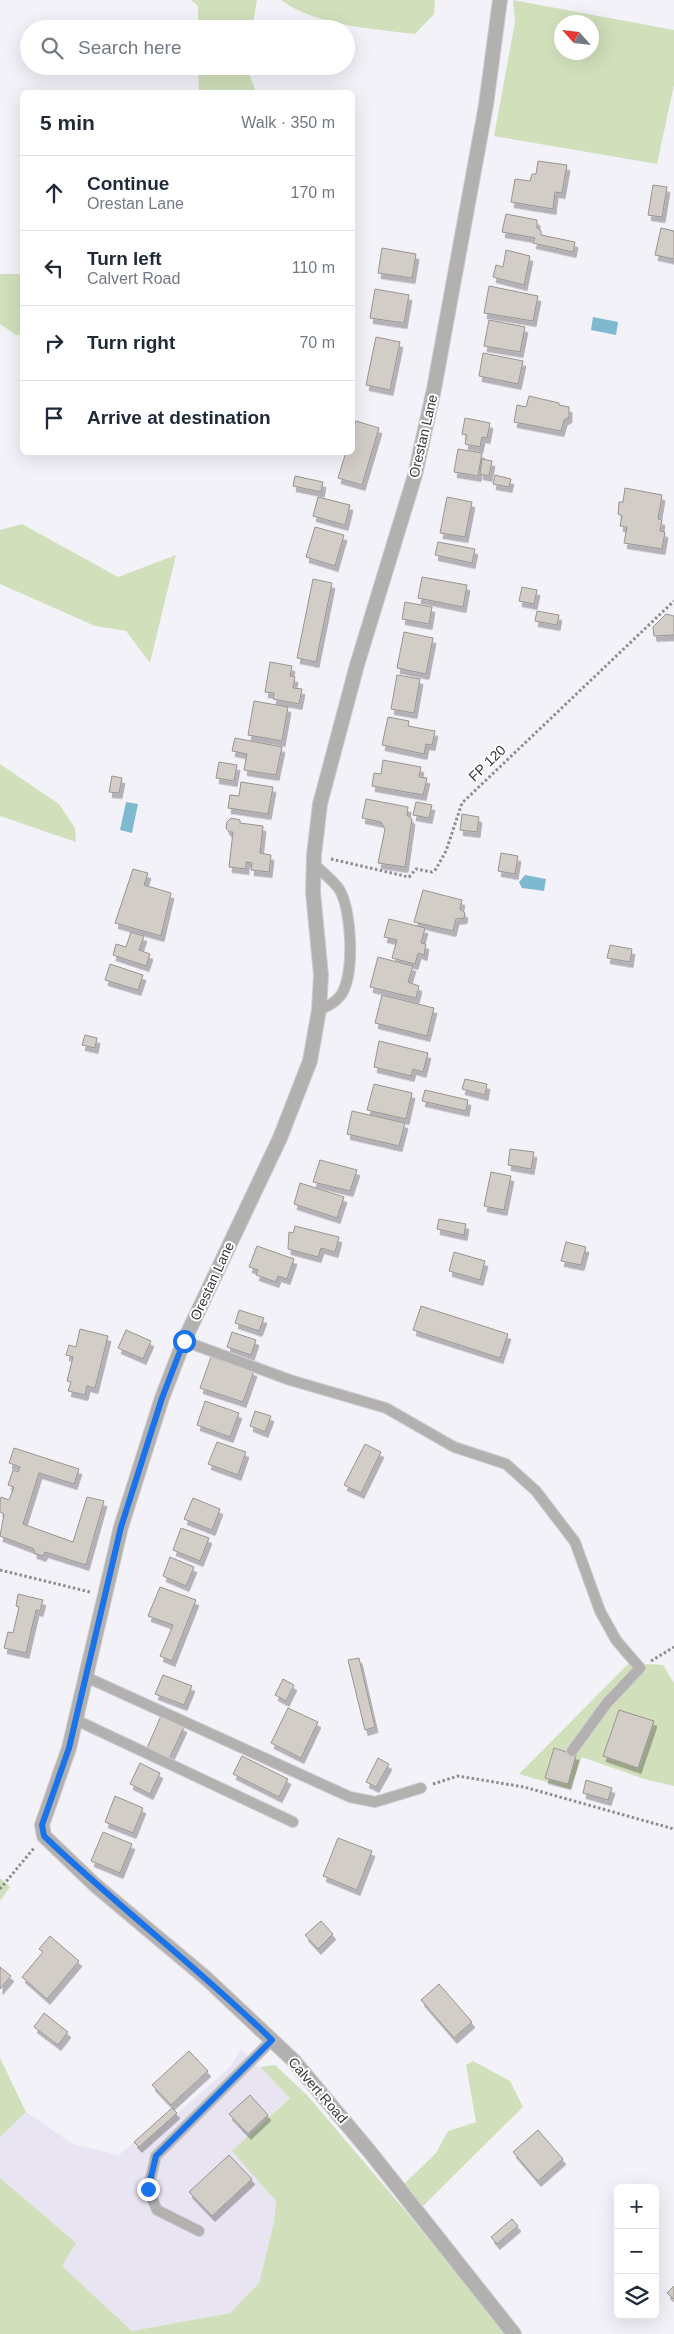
<!DOCTYPE html>
<html lang="en">
<head>
<meta charset="utf-8">
<style>
  :root { --surface:#fff; --page:#f2f2f3; --text:#1f2937; --muted:#747a83; --line:#e0e1e3 }
  body { margin:0; font-family:Arial,sans-serif; background:var(--page); color:var(--text) }
  .controls { position:absolute; right:15px; bottom:15px; display:grid; overflow:hidden; border-radius:8px; box-shadow:0 5px 20px #0002 }
  .controls button { width:45px; height:45px; display:grid; place-items:center; padding:0; border:0; border-bottom:1px solid var(--line); background:var(--surface); color:var(--text); font:25px sans-serif }
  .compass { position:absolute; left:554px; top:15px; width:45px; height:45px; border-radius:50%; background:var(--surface); box-shadow:0 5px 20px #0002; rotate:297deg }
  .stop { position:absolute; width:15px; height:15px; margin:-11px; border:4px solid #1a73e8; border-radius:50%; background:#fff }
  .stop.end { background:#1a73e8; border-color:#fff; box-shadow:0 1px 5px #0008 }
  .list { margin:0; padding:0; list-style:none }
  h2 { display:flex; justify-content:space-between; align-items:center; height:65px; margin:0; padding:0 20px; font-size:21px }
  h2 small { font-size:16px; font-weight:400; color:var(--muted) }
  .list li { display:grid; grid-template-columns:32px 1fr auto; gap:15px; align-items:center; box-sizing:border-box; height:75px; padding:0 20px; border-top:1px solid var(--line) }
  .list b { display:block; font-size:19px; white-space:nowrap }
  .list p { margin:0; font-size:16px; white-space:nowrap; color:var(--muted) }
  .list em { font-size:16px; font-style:normal; color:var(--muted) }
  .icon { flex:none; width:28px; height:28px; fill:none; stroke:currentColor; stroke-width:2; stroke-linecap:round; stroke-linejoin:round }
  .map { position:relative; flex:none; width:674px; height:2334px; overflow:hidden }
  .search { position:absolute; background:var(--surface); box-shadow:0 5px 20px #0002; left:20px; top:20px; width:335px; height:55px; display:flex; align-items:center; gap:12px; box-sizing:border-box; padding:0 18px; border-radius:28px; color:var(--muted); font-size:19px }
  .panel { position:absolute; background:var(--surface); box-shadow:0 5px 20px #0002; left:20px; top:90px; width:335px; height:365px; border-radius:8px }
  .map>svg:first-child { display:block }
</style>
</head>
<body>
<div class="map">
<svg width="674" height="2334" viewBox="0 0 674 2334">
  <defs>
    <filter id="shadow"><feDropShadow dx="3" dy="5.5" stdDeviation="0" flood-color="#0004"/></filter>
  </defs>
  <rect width="100%" height="100%" fill="#f4f2f9"/>
  <!-- built -->
  <path fill="#e9e4f2" d="M241 2049 290 2097 233 2151 276 2201 274 2222 259 2283 230 2313 132 2331 62 2266 75 2243 0 2178V2137L26 2112 73 2144 119 2155 134 2142 139 2147 231 2066Z"/>
  <!-- green -->
  <path fill="#d1e0bb" fill-rule="evenodd" d="M191 0H257L252 29H198V6Z
    M281 0H435L434 14 415 34C374 29 314 25 281 0Z
    M513 0 674 30V85L657 164 494 136 515 22ZM562 22H592V52H562Z
    M198 66H246L256 92H199Z
    M0 274H22V334L16 335 0 324Z
    M22 524 118 577 176 555 150 663 126 631 95 626 0 584V530Z
    M0 764 59 804 75 828 76 842 0 816Z
    M629 1663 663 1665 674 1683V1786L644 1779 582 1757 570 1789 519 1774ZM619 1710 653 1722 638 1768 603 1756ZM554 1749 576 1755 567 1784 545 1778Z
    M0 1878 10 1887 0 1901Z
    M0 2058 26 2112 0 2137Z
    M473 2061 510 2081 523 2107 423 2206 404 2184 436 2153 448 2131 476 2122 466 2065Z
    M275 2065 307 2095 409 2215 506 2334H0V2178L76 2243 62 2266 132 2331 230 2313 259 2283 274 2222 276 2201 232 2151 290 2098 260 2067Z"/>
  <!-- water -->
  <path fill="#7fb9d0" d="M593 317 618 322 616 335 591 330Z
    M126 802 138 804 132 833 120 830Z
    M525 875 546 879 544 891 522 888 519 882Z"/>
  <!-- building -->
  <path fill="#d3cdc8" stroke="#98948f" filter="url(#shadow)" d="M538 161 567 165 562 193 555 192 553 209 511 202 515 179 530 181 532 174H536Z
    M653 185 667 187 662 217 648 215Z
    M506 214 537 220V228L541 231V235L575 242 573 252 533 243 535 238 502 232Z
    M661 228 674 231V259L655 255Z
    M382 248 416 254 412 278 378 273Z
    M506 250 530 256 524 285 493 277 496 265 503 267Z
    M489 286 538 296 533 321 484 313Z
    M375 289 409 295 404 323 370 318Z
    M489 320 525 327 520 352 484 346Z
    M376 337 400 342 390 390 366 385Z
    M483 353 523 361 518 384 479 376Z
    M529 396 559 403V405L569 407V417L564 420 561 431 514 422 517 405 526 407Z
    M465 418 490 423 487 438 482 437 480 447 465 444 467 435 462 434Z
    M356 421 379 428 362 485 338 478 346 452H352V432Z
    M458 449 482 453 478 476 454 472Z
    M482 459 492 461 489 476 480 474Z
    M495 475 511 479 509 487 493 484Z
    M295 476 323 482 321 492 293 486Z
    M625 488 662 495 658 519 662 520 660 531 665 532 662 549 624 543 627 527 620 526 622 516 618 514 619 502H623Z
    M318 497 350 505 345 525 313 516Z
    M447 497 472 502 465 537 440 533Z
    M315 527 344 535 335 566 306 557Z
    M438 542 475 549 472 563 435 555Z
    M422 577 467 585 463 607 418 598Z
    M313 579 332 583 316 662 297 658Z
    M522 587 537 590 534 604 519 601Z
    M405 602 432 607 429 624 402 619Z
    M537 611 559 615 557 625 535 621Z
    M666 614 674 616V635L654 636 653 627Z
    M404 632 433 638 426 674 397 668Z
    M270 662 292 666 290 676 295 677 293 688 302 689 299 704 273 699 274 693 265 692Z
    M397 675 420 679 414 713 391 709Z
    M254 701 288 707 282 741 248 735Z
    M388 717 409 721 408 726 435 731 432 745 426 744 424 754 382 745Z
    M235 738 282 747 276 775 244 770 247 754 232 751Z
    M383 760 421 767 419 777 427 778 423 795 372 786 374 773 381 774Z
    M219 762 237 765 234 781 216 778Z
    M112 776 122 778 119 793 109 792Z
    M241 782 273 787 268 814 228 808 230 795 239 796Z
    M366 799 408 807 407 815 412 819 405 867 378 863 385 829 381 822 362 818Z
    M416 802 432 805 429 818 413 815Z
    M462 814 479 817 477 832 460 830Z
    M231 818 240 820V823L263 826 260 853 271 855 269 872 251 870 252 863 246 862V869L229 867 233 832H229L226 828 227 822Z
    M501 853 518 856 515 874 498 871Z
    M133 869 148 873 144 885 171 893 161 936 115 923Z
    M423 890 462 900 460 909 465 913 464 918 456 919 453 931 414 922Z
    M389 919 425 928 421 943 426 944 424 955 418 953 415 964 392 958 397 940 384 937Z
    M131 932 144 936 139 950 150 954 146 966 113 955 116 944 126 947Z
    M610 945 632 949 630 962 607 958Z
    M378 957 413 966 408 982 419 986 416 998 370 987Z
    M110 964 143 975 138 990 105 980Z
    M382 995 434 1008 427 1036 375 1023Z
    M85 1035 97 1038 95 1048 82 1045Z
    M379 1041 428 1053 423 1072 413 1069 411 1076 374 1067Z
    M465 1079 487 1084 485 1095 462 1089Z
    M374 1084 412 1093 406 1119 367 1110Z
    M425 1090 468 1100 466 1111 422 1101Z
    M352 1111 405 1123 399 1146 347 1134Z
    M510 1149 534 1152 531 1169 508 1165Z
    M320 1160 357 1170 350 1191 313 1182Z
    M491 1172 511 1176 504 1210 484 1206Z
    M300 1183 344 1197 337 1218 294 1204Z
    M439 1219 466 1224 464 1235 437 1229Z
    M295 1226 339 1237 335 1252 321 1248 318 1257 288 1249 289 1232 293 1233Z
    M566 1242 586 1247 581 1265 561 1261Z
    M257 1246 294 1259 287 1279 278 1276 276 1282 256 1275 258 1270 249 1267Z
    M454 1252 485 1261 480 1280 449 1271Z
    M421 1306 508 1334 500 1358 413 1330Z
    M239 1310 264 1318 259 1331 235 1323Z
    M80 1329 108 1336 95 1388 87 1386 85 1395 68 1391 71 1382 67 1381 73 1357 66 1355 69 1345 76 1347Z
    M126 1330 151 1341 143 1359 118 1348Z
    M232 1332 256 1340 251 1355 227 1347Z
    M211 1357 254 1371 243 1402 200 1388Z
    M205 1401 239 1413 230 1437 197 1425Z
    M255 1411 271 1416 265 1432 250 1426Z
    M217 1442 246 1452 238 1475 208 1464Z
    M365 1444 381 1452 361 1493 344 1485Z
    M14 1448 79 1469 74 1484 39 1473 23 1524 73 1542 87 1497 104 1501 86 1565 45 1552 43 1556 34 1553V1549L0 1536 4 1514 0 1512V1501L1 1497 9 1500 14 1487 8 1485 13 1470 18 1472 20 1467 9 1463Z
    M193 1498 220 1509 212 1530 184 1519Z
    M181 1528 209 1538 200 1561 173 1550Z
    M170 1557 194 1567 186 1586 163 1576Z
    M160 1587 196 1600 172 1661 160 1656 173 1625 148 1616Z
    M18 1594 43 1600 40 1611 36 1610 26 1653 4 1648 8 1632 13 1633 19 1607 16 1606Z
    M359 1658 375 1727 365 1730 348 1660Z
    M163 1675 192 1686 184 1705 155 1694Z
    M283 1679 294 1685 286 1701 275 1695Z
    M288 1708 318 1722 301 1758 271 1743Z
    M619 1710 654 1721 638 1768 603 1756Z
    M161 1716 184 1727 169 1759 147 1748Z
    M554 1748 576 1755 568 1784 545 1778Z
    M242 1756 288 1779 279 1797 233 1774Z
    M378 1758 389 1764 376 1787 366 1782Z
    M140 1763 160 1773 150 1794 130 1784Z
    M586 1780 612 1788 608 1800 583 1793Z
    M115 1796 143 1808 133 1833 105 1822Z
    M103 1832 132 1844 120 1873 91 1861Z
    M338 1838 372 1851 357 1890 323 1876Z
    M321 1921 333 1934 318 1949 305 1935Z
    M50 1936 79 1961 47 1999 22 1977 43 1952 39 1949Z
    M0 1967 11 1976 0 1989Z
    M439 1984 472 2022 454 2038 421 2000Z
    M44 2013 68 2032 58 2045 34 2027Z
    M189 2051 208 2071 171 2105 152 2085Z
    M250 2095 268 2115 248 2134 229 2114Z
    M172 2108 177 2113 139 2147 134 2142Z
    M538 2130 563 2159 538 2181 513 2152Z
    M229 2155 252 2179 212 2216 189 2192Z
    M512 2219 518 2226 497 2244 491 2237Z
    M674 2286V2299L667 2293Z"/>
  <g fill="none" stroke-linecap="round" stroke-linejoin="round">
    <!-- service casing -->
    <g stroke="#cfcdd3" stroke-width="12">
      <path id="service" d="M314 864C322 872 333 880 339 889 352 909 355 975 341 995 335 1003 328 1006 319 1010
        M184 1341 290 1380 386 1408 454 1447 506 1464 536 1491 575 1542 600 1611 616 1640 640 1668 607 1703 572 1751
        M86 1677 350 1797 375 1802 421 1788
        M76 1720 293 1822
        M199 2231 157 2210 148 2189 156 2156 272 2040"/>
    </g>
    <!-- minor casing -->
    <g stroke="#cfcdd3" stroke-width="16">
      <path id="minor" d="M500 0 486 105 434 389 415 475 357 665 320 804 314 855 313 892 321 975 319 1010 310 1061 280 1138 184 1341 162 1398 121 1527 69 1748 42 1825 44 1836 95 1885 207 1979 293 2060 370 2152 514 2334"/>
    </g>
    <!-- path -->
    <path stroke="#8e8c91" stroke-width="3" stroke-dasharray="2.5 2.5" stroke-linecap="butt" d="M331 859 409 877 416 869 432 872 436 869 446 851 462 803 674 601
      M0 1570 90 1592
      M651 1661 674 1647
      M433 1784 458 1776 524 1787 674 1829
      M0 1889 34 1848"/>
    <!-- service -->
    <use href="#service" stroke="#b3b1af" stroke-width="10"/>
    <!-- minor -->
    <use href="#minor" stroke="#b3b1af" stroke-width="14"/>
  </g>
  <g fill="none" stroke-linecap="round" stroke-linejoin="round">
    <!-- route -->
    <path stroke="#1a73e8" stroke-width="6" d="M148 2189 156 2156 272 2040C199 1968 118 1907 44 1836L42 1825 69 1748 121 1527 162 1398 184 1341"/>
  </g>
  <g text-anchor="middle" stroke-width="4" stroke-linejoin="round" paint-order="stroke">
    <!-- street labels -->
    <g font-size="14" fill="#39383b" stroke="#fff">
      <text transform="translate(423 436) rotate(-77)" y="5">Orestan Lane</text>
      <text transform="translate(487 763) rotate(-44)" y="5">FP 120</text>
      <text transform="translate(212 1281) rotate(-65)" y="5">Orestan Lane</text>
      <text transform="translate(318 2090) rotate(49)" y="5">Calvert Road</text>
    </g>
  </g>
</svg>
<div class="controls">
<button>+</button>
<button>−</button>
<button><svg class="icon" aria-label="layers" viewBox="0 0 24 24"><path d="M12 4l9 5-9 5-9-5zM3 14l9 5 9-5"/></svg></button>
</div>
<svg class="compass" viewBox="-18 -18 36 36"><path d="M0-13l5 13h-10z" fill="#e53935"/><path d="M0 13l5-13h-10z" fill="#747a83"/></svg>
<div class="stop" style="left:184px;top:1341px"></div>
<div class="stop end" style="left:148px;top:2189px"></div>
<div class="search"><svg class="icon" aria-label="search" viewBox="0 0 24 24"><circle cx="10" cy="10" r="6"/><path d="M15 15l6 6"/></svg>Search here</div>
<section class="panel">
<h2>5 min<small>Walk · 350 m</small></h2>
<ul class="list">
<li><svg class="icon" aria-label="ahead" viewBox="0 0 24 24"><path d="M12 20V5M6 11l6-6 6 6"/></svg><div><b>Continue</b><p>Orestan Lane</p></div><em>170 m</em></li>
<li><svg class="icon" aria-label="left" viewBox="0 0 24 24"><path d="M17 20v-9H6M10 6l-5 5 5 5"/></svg><div><b>Turn left</b><p>Calvert Road</p></div><em>110 m</em></li>
<li><svg class="icon" aria-label="right" viewBox="0 0 24 24"><path d="M7 20v-9h11M14 6l5 5-5 5"/></svg><div><b>Turn right</b></div><em>70 m</em></li>
<li><svg class="icon" aria-label="arrive" viewBox="0 0 24 24"><path d="M6 21V4h12l-3 4 3 4H6"/></svg><div><b>Arrive at destination</b></div></li>
</ul>
</section>
</div>
</body>
</html>
